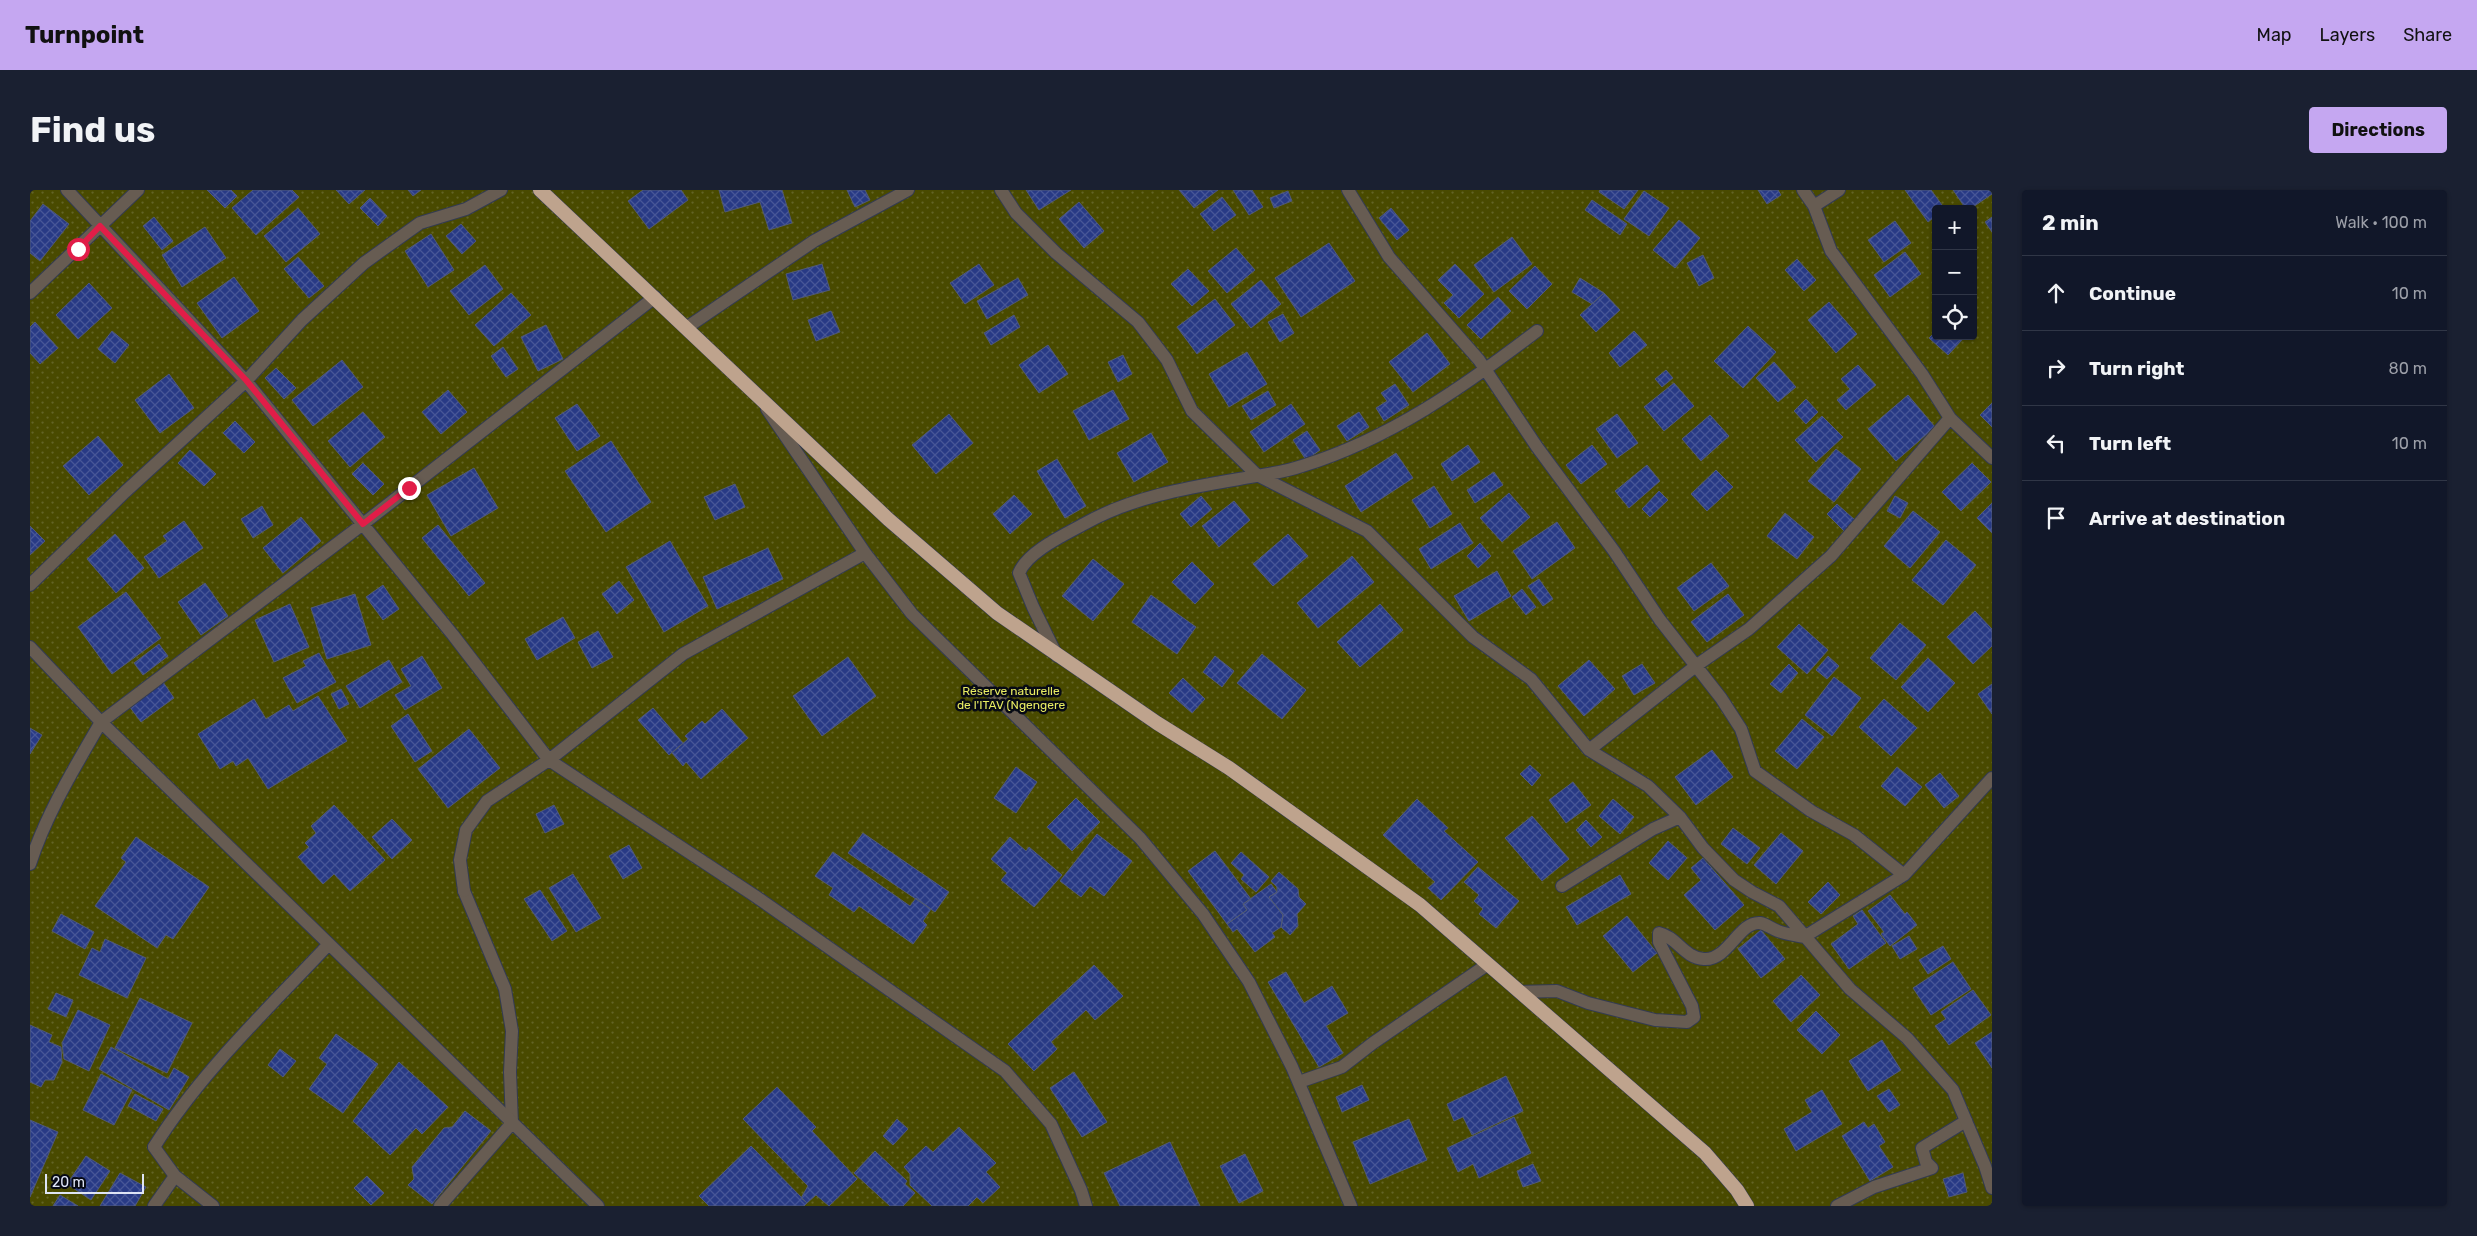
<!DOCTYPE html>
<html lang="en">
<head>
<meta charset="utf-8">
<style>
  :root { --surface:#111729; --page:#1a2031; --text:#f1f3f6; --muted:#9c9fa8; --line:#303646; --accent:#c5a7f1 }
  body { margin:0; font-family:Rubik,sans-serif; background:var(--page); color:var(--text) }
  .controls { position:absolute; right:15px; top:15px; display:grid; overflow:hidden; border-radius:5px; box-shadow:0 1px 4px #0004 }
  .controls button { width:45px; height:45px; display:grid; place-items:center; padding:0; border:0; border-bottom:1px solid var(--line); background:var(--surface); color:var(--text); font:25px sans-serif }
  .scale { position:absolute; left:15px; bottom:12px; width:99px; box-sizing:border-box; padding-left:5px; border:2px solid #dee4f5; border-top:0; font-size:14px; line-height:18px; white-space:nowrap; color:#dee4f5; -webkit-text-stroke:4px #060914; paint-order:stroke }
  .stop { position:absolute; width:15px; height:15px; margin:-11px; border:4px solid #e11d48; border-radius:50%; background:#fff }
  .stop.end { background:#e11d48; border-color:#fff; box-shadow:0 1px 5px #0008 }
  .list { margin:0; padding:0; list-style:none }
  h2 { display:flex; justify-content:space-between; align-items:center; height:65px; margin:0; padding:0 20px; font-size:21px }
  h2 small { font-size:16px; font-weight:400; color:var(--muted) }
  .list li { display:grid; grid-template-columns:32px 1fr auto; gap:15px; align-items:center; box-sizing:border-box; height:75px; padding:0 20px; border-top:1px solid var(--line) }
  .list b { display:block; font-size:19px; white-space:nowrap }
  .list em { font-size:16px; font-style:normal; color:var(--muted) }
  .icon { flex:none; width:28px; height:28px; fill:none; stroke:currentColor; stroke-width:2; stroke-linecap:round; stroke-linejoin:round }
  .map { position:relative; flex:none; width:1962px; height:1016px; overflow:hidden; border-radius:5px }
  header { display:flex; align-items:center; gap:30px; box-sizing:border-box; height:70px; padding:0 25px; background:var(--accent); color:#111 }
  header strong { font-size:24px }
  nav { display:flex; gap:28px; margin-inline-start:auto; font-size:18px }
  .intro { display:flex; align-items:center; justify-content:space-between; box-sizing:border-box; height:120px; padding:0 30px }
  h1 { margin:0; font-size:35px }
  .button { padding:12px 22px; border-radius:5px; background:var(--accent); color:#111; font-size:18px; font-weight:700 }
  main { display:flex; gap:30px; padding:0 30px }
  aside { flex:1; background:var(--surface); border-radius:5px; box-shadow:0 1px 4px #0004 }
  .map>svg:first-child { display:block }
</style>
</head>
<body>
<header>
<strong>Turnpoint</strong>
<nav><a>Map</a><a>Layers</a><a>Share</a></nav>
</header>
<div class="intro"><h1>Find us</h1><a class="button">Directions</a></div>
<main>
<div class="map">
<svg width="1962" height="1016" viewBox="0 0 1962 1016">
  <defs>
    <pattern id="park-dots" width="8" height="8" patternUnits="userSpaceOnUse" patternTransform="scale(1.25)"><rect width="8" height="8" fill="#494a00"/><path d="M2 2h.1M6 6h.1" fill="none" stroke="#636426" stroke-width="1.8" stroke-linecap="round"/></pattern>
    <pattern id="building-cross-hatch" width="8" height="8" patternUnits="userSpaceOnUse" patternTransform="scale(1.25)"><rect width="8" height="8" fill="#283a85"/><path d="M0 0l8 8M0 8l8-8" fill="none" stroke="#475697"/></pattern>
  </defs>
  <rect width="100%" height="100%" fill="#171f37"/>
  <!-- park -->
  <path fill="url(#park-dots)" fill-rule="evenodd" d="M0 0H1962V1016H0ZM1906 19H1943V146H1906Z"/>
  <!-- building -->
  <path fill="url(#building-cross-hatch)" stroke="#505a76" d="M177 0H201L207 6 195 18Z
    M223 0H262L269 7 226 45 202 18Z
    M306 0H335L319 14Z
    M378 0H391L383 6Z
    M613 0H651L658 10 619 39 598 11Z
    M689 0H752L762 33 739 40 730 12 695 22Z
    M817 0H835L840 10 825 17Z
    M996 0H1041L1009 20Z
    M1149 0H1188L1164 18Z
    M1203 0H1222L1233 17 1219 25Z
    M1570 0H1608L1594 19 1569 2Z
    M1728 0H1748L1751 5 1737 14Z
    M1875 0H1901L1915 19H1906V26L1898 32Z
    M1923 0H1962V4L1940 19H1936Z
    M1258 1 1262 11 1244 18 1240 8Z
    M1614 1 1639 18 1619 46 1594 29Z
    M1192 7 1206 25 1184 41 1170 24Z
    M340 8 357 26 348 36 330 18Z
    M1562 10 1597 34 1590 45 1555 20Z
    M1049 12 1074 41 1054 58 1029 29Z
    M13 14 39 34 10 71 0 63V31Z
    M268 18 290 44 256 72 234 46Z
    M1361 18 1379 40 1367 50 1349 28Z
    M124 27 143 51 132 60 113 36Z
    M1962 27V42L1955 32Z
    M1649 30 1670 48 1645 78 1623 60Z
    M1865 31 1881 53 1854 72 1838 50Z
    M431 34 446 51 432 64 416 46Z
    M175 37 196 68 152 97 132 65Z
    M401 44 424 80 398 97 375 61Z
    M1482 47 1502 74 1464 102 1444 75Z
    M1299 53 1325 91 1271 127 1245 88Z
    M1206 58 1225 80 1197 103 1178 81Z
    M1875 62 1891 84 1860 107 1844 85Z
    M1673 65 1684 88 1669 96 1657 73Z
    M268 67 294 96 279 108 254 79Z
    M1767 69 1786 90 1774 101 1755 80Z
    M792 74 800 100 763 110 756 84Z
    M949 74 964 95 935 114 920 93Z
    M1425 74 1454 104 1429 128 1414 113 1423 105 1408 90Z
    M455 75 473 99 439 125 420 101Z
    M1505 76 1522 94 1497 119 1479 101Z
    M1158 79 1179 101 1162 116 1141 94Z
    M204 87 229 121 192 148 167 113Z
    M988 88 998 105 957 129 947 111Z
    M1550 88 1574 103 1562 114 1542 102Z
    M1231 90 1251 114 1221 138 1201 114Z
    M59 93 82 118 48 149 26 125Z
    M481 103 501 125 464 156 445 135Z
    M1574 103 1590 120 1566 142 1550 125Z
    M1468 107 1481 121 1451 149 1437 135Z
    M1185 109 1205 135 1167 164 1147 137Z
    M1799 112 1827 144 1806 163 1778 130Z
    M801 121 810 142 786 151 778 130Z
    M1253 124 1264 143 1250 152 1238 132Z
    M984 125 990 137 961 155 954 143Z
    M5 132 28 158 10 174 0 163V137Z
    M516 135 533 169 508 181 491 147Z
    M1718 136 1746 162 1713 198 1684 171Z
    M82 141 99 155 85 173 68 159Z
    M1604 141 1617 155 1590 177 1579 163Z
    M1906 141V146H1929L1933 149 1918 165 1899 148Z
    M1397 143 1420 174 1383 202 1359 172Z
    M1018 155 1038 184 1009 203 989 175Z
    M473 157 488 179 476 187 461 166Z
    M1217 162 1237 194 1199 217 1179 184Z
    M1093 165 1102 184 1088 192 1078 172Z
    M312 170 333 197 283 236 262 210Z
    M1744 172 1766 197 1748 212 1726 188Z
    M1828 175 1846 195 1816 220 1807 210 1820 199 1811 189Z
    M246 178 266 198 254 209 235 188Z
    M1636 180 1643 188 1632 197 1625 189Z
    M139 184 164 218 130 243 105 210Z
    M1644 193 1664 216 1634 241 1614 217Z
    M1365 194 1379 215 1354 231 1346 218 1357 211 1351 203Z
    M418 200 437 222 411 244 392 222Z
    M1083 200 1099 229 1059 250 1043 221Z
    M1238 201 1246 215 1221 230 1212 216Z
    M1878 205 1905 237 1866 271 1838 239Z
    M1776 209 1788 222 1776 234 1764 221Z
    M1962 213V237L1950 225Z
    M547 214 570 246 547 261 525 228Z
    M1261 214 1275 234 1234 262 1220 242Z
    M333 222 355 247 320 277 298 251Z
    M1329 222 1339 237 1317 251 1307 236Z
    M919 224 943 253 906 284 882 255Z
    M1587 224 1608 253 1587 268 1566 239Z
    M1680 225 1699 246 1671 271 1652 249Z
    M1792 226 1813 247 1786 272 1765 250Z
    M205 231 225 252 214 263 193 243Z
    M1277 241 1290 260 1276 270 1263 250Z
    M1121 243 1138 272 1104 292 1087 263Z
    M68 246 93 275 59 305 33 276Z
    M581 251 621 312 576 342 535 281Z
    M1438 255 1450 272 1422 291 1411 274Z
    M1562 255 1577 274 1551 294 1536 275Z
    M1806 259 1831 279 1804 312 1778 291Z
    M160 260 186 284 174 296 148 273Z
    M1366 263 1383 288 1331 322 1315 296Z
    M1027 269 1056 316 1035 328 1007 281Z
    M333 273 354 294 343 305 322 284Z
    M1942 273 1961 292 1931 321 1912 302Z
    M1617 275 1630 291 1599 318 1585 301Z
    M444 278 468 318 421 346 397 305Z
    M1686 280 1703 297 1677 321 1661 304Z
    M1464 282 1473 295 1445 313 1437 300Z
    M705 294 715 317 685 330 674 307Z
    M1404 296 1422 324 1400 338 1382 310Z
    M1629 301 1638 310 1620 327 1612 319Z
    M1479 303 1500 327 1472 352 1450 328Z
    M984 305 1002 324 980 344 963 324Z
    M1171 306 1182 319 1161 337 1150 324Z
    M1865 306 1878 313 1870 328 1857 321Z
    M1204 311 1220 330 1189 357 1172 336Z
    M1962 313V343L1947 328Z
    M1807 314 1825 330 1814 341 1797 324Z
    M232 316 243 335 223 348 211 329Z
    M1883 321 1910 342 1880 378 1854 356Z
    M1755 323 1784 347 1767 369 1737 346Z
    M271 327 291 351 253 383 233 358Z
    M154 331 173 358 129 388 114 367 137 351 133 346Z
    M1527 332 1545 358 1502 389 1483 361Z
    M1430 333 1443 353 1401 379 1389 359Z
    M408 335 455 393 439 406 392 348Z
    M0 336 15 351 0 365Z
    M85 344 114 378 86 403 57 369Z
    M1258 344 1278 366 1243 396 1223 374Z
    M1916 350 1946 375 1913 415 1882 390Z
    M640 351 678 416 634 442 596 377Z
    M1450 353 1461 366 1448 378 1437 366Z
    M738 358 753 389 687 419 673 387Z
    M1322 366 1344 392 1288 438 1267 413Z
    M1063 369 1094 394 1063 431 1032 406Z
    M1162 372 1184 394 1165 414 1142 392Z
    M1681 373 1699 396 1664 421 1647 398Z
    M1467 381 1481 406 1439 431 1424 406Z
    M1509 389 1523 409 1513 416 1498 396Z
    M589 391 604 410 587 424 572 404Z
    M175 393 198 426 171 445 148 412Z
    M353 395 369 419 353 430 336 407Z
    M1492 399 1506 417 1496 425 1482 407Z
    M96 402 131 448 82 484 48 437Z
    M325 404 341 455 297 469 281 418Z
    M1698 404 1714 425 1677 452 1661 432Z
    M1121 405 1166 437 1147 464 1102 432Z
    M260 414 279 457 244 472 225 430Z
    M1350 414 1373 440 1330 477 1307 452Z
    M1945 421 1962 439V456L1943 474 1917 447Z
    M533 427 545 448 507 470 495 449Z
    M1870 433 1896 455 1866 490 1840 468Z
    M1769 434 1798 460 1777 484 1747 457Z
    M568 441 583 467 562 478 548 452Z
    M129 454 138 466 113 485 104 473Z
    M289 463 306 492 267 513 253 488 276 476 273 471Z
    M1232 464 1276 500 1252 529 1207 493Z
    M392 466 412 498 375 520 365 505 381 496 371 479Z
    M1185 466 1204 481 1192 497 1173 482Z
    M1798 466 1809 476 1797 489 1786 480Z
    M818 467 846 506 792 546 763 506Z
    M1898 468 1925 493 1898 522 1871 497Z
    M359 470 372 492 330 518 316 496Z
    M1559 470 1585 499 1554 526 1528 496Z
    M1612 474 1625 493 1604 505 1592 486Z
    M1759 474 1768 483 1751 503 1740 494Z
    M1804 487 1831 508 1802 546 1775 525Z
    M1153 488 1175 509 1162 523 1139 503Z
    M133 492 144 508 111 532 99 516Z
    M1962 494V524L1948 504Z
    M311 499 319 514 309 519 301 504Z
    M288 506 317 551 238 599 218 568 206 576 203 571 190 579 168 544 224 509 236 529 259 515 263 521Z
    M1854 509 1887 538 1861 566 1829 537Z
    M623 518 653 553 639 565 608 530Z
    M692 519 718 548 671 589 656 572 653 576 642 563 658 549 655 546 672 531 675 534Z
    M378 524 402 561 385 572 361 536Z
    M1772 529 1794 547 1767 579 1745 561Z
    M0 538 12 545 0 564Z
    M439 539 470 578 418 618 388 579Z
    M1682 560 1703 587 1666 615 1645 587Z
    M1500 575 1511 585 1502 596 1490 584Z
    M986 577 1007 592 986 623 964 608Z
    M1867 577 1892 597 1875 616 1851 596Z
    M1910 583 1929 606 1914 618 1895 595Z
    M1543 592 1561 615 1536 633 1519 610Z
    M1046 608 1070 632 1042 661 1017 637Z
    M1387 609 1418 638 1414 641 1448 672 1411 710 1398 698 1405 692 1353 645Z
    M1583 609 1604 627 1590 644 1569 626Z
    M304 615 355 670 320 701 304 684 293 694 268 667 279 657 275 653 286 643 281 636Z
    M524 615 534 634 515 643 506 624Z
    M1502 626 1539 669 1512 691 1475 648Z
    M362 629 382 650 362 669 342 647Z
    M1556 630 1572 647 1561 657 1546 640Z
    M1703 638 1730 658 1717 674 1691 654Z
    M833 643 919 702 905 722 818 663Z
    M1751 643 1773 661 1746 694 1724 675Z
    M1067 644 1102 671 1074 706 1060 696 1051 707 1030 691Z
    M106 647 179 697 143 749 136 745 127 758 65 716 96 672 91 668Z
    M980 647 996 661 999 657 1032 685 1004 717 971 690 977 683 961 669Z
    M1638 651 1657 668 1638 690 1619 673Z
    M599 655 612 678 593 689 579 666Z
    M1185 661 1221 709 1213 714 1217 720 1197 734 1158 681Z
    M803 662 880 716 886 708 901 719 893 731 897 735 883 754 829 716 824 722 799 705 803 698 785 686Z
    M1211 662 1239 687 1226 702 1211 689 1214 685 1201 673Z
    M1673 668 1714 715 1685 740 1654 705 1671 690 1661 678Z
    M1448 677 1489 711 1466 738 1449 724 1453 719 1444 711 1449 705 1434 692Z
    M1249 682 1268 699 1269 707 1276 714 1267 724 1268 736 1260 745 1251 737 1253 725 1239 707 1247 702V697L1241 691Z
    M543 684 571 728 546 742 519 698Z
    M1590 685 1601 704 1547 735 1536 717Z
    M1798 692 1810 705 1791 724 1778 712Z
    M1241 694 1247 702 1239 707 1253 725 1251 737 1242 743 1245 747 1225 762 1207 739 1203 742 1197 734 1217 720 1213 714Z
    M510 700 537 741 522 751 494 709Z
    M1860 705 1875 724 1877 722 1887 735 1860 756 1851 744 1854 742 1838 721Z
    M1832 720 1856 753 1819 779 1801 754 1828 734 1823 726Z
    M31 724 64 742 55 759 22 741Z
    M1597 726 1627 763 1603 782 1573 746Z
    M1731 740 1755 769 1731 788 1708 759Z
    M1879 746 1887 759 1870 769 1862 756Z
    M75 749 116 768 97 808 49 785 62 758 70 762Z
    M1913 756 1921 769 1898 784 1889 770Z
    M1923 772 1941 799 1901 825 1883 798Z
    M1064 775 1093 806 1065 830 1056 820 1021 852 1027 859 1004 881 978 854Z
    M1256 782 1274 813 1302 796 1318 823 1296 836 1313 863 1289 877 1238 792Z
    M1771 785 1790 805 1761 832 1743 811Z
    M1943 800 1961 825 1919 855 1905 836 1916 829 1911 822Z
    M26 803 43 810 36 827 18 819Z
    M110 808 162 833 137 883 85 858Z
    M48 820 80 835 59 881 34 869 32 853Z
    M1786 821 1810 845 1792 864 1767 840Z
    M0 835 22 845 19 852 31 857 32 872 24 890H15L11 897 0 892Z
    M1962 842V878L1945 853Z
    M306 844 348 874 313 923 279 899 297 874 289 868Z
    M1852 850 1871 880 1838 901 1819 871Z
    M81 857 138 889 144 878 159 887 139 920 69 879Z
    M250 859 266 871 253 887 238 875Z
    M369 872 418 917 392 944 386 938 360 965 323 931Z
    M1044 882 1077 932 1052 947 1020 898Z
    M71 884 102 900 84 935 53 920Z
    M1476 886 1493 921 1442 945 1433 927 1424 931 1417 914Z
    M1332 895 1339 910 1312 922 1306 907Z
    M747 897 786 937 782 941 827 989 799 1016 786 1005 777 1013 771 1008 778 996 713 929Z
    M1859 899 1870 915 1859 922 1847 906Z
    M1792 900 1812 934 1766 961 1754 939 1782 922 1775 910Z
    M105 904 133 919 126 931 98 916Z
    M435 921 461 941 402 1014 378 995 384 989 382 977 414 938 422 937Z
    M1484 927 1501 963 1449 988 1443 974 1428 982 1417 958Z
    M867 929 878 939 863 955 853 946Z
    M1379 929 1397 970 1340 994 1323 952Z
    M0 930 28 942 0 1007Z
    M1834 932 1838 938 1844 934 1855 952 1849 956 1863 977 1840 991 1812 946Z
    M929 937 966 973 956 982 970 997 953 1013 947 1007 938 1016H902L880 995V984L874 977 896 956 903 962Z
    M1140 952 1170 1016H1090L1074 983Z
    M721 956 777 1013 774 1016H679L669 1006Z
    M845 961 877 991 875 994 885 1003 873 1016H860L824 983Z
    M1215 964 1233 1001 1209 1013 1190 976Z
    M56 966 80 981 61 1010 37 994Z
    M1503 974 1511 991 1493 997 1487 981Z
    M90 983 116 997 105 1016H70Z
    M1933 983 1937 1002 1919 1007 1913 989Z
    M337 986 354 1003 341 1015 324 998Z
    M30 1005 48 1016H23Z"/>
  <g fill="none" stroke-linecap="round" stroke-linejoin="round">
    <!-- service casing -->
    <g stroke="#333b52" stroke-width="14">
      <path id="service" d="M434 701 475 799 482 841 480 882 482 933
        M1269 892 1312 877 1343 853 1458 774
        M124 957 145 986 183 1016
        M124 1016 145 986
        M1807 1016 1844 997 1902 978 1896 972 1892 958 1936 931"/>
    </g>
    <!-- minor casing -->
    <g stroke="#333b52" stroke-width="14">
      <path id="minor" d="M37 0 216 191 423 445 519 570 725 706 975 881 1021 934 1051 1000 1056 1016
        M971 0 986 23 1026 63 1108 132 1137 170 1162 221 1227 285 1337 341 1443 447 1501 489 1559 560 1618 596 1650 627 1673 658 1704 690 1722 702 1749 716 1820 799 1877 848 1923 900 1955 976 1962 998
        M1318 0 1359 67 1449 170 1507 257 1584 361 1630 430 1691 508 1711 539 1725 581 1781 621 1824 645 1874 685
        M1773 0 1784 16 1801 61 1892 184 1920 228 1962 268
        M1784 16 1809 0
        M0 103 108 0
        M656 138 784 51 878 0
        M737 219 835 363 882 424 1110 648 1173 724 1219 792 1262 877 1321 1016
        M0 395 95 302 216 191 272 130 334 73 390 33 436 19 471 0
        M0 457 71 532 568 1016
        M1027 466 1003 417 989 383C997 362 1034 345 1054 334 1102 307 1156 298 1209 289 1230 285 1252 283 1272 276 1360 249 1435 196 1507 141
        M1559 560 1667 475 1719 439 1801 366 1920 228
        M0 674C16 624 45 577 71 532L333 334 625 107
        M1532 696 1623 639 1650 627
        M434 701 430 670 436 640 457 611 519 570 653 464 835 363
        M1489 802 1527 801 1558 813 1625 830 1657 832 1664 827 1662 816 1629 752V743C1647 747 1654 768 1674 769 1698 771 1709 731 1730 733 1736 734 1742 739 1748 741 1756 744 1765 745 1774 747L1874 685 1962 588
        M124 957C171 882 238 819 298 755
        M410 1016 482 933"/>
    </g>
    <!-- trunk casing -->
    <g stroke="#333b52" stroke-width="15">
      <path id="trunk" d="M510 0 858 329 967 423 1127 533 1199 578 1390 715 1675 963 1707 1000 1717 1016"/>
    </g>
    <!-- service -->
    <use href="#service" stroke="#675c52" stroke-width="12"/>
    <!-- minor -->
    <use href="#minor" stroke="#675c52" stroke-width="12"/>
    <!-- trunk -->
    <use href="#trunk" stroke="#bea38d" stroke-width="14"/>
  </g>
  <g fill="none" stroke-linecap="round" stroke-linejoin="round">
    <!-- route -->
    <path stroke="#e11d48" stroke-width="6" d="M48 59 70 36 216 190 333 334 379 298"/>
  </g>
  <g text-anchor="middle" stroke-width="5" stroke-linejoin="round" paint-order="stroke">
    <!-- park labels -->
    <g font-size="12" fill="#e8ec62" stroke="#060914">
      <text x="981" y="505">Réserve naturelle<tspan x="981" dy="14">de l'ITAV (Ngengere</tspan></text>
    </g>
  </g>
</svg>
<div class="controls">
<button>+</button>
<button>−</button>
<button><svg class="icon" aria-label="locate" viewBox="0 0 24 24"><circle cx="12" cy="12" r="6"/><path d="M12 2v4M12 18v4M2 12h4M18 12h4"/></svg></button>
</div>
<div class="scale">20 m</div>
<div class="stop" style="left:48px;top:59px"></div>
<div class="stop end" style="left:379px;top:298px"></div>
</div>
<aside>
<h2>2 min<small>Walk · 100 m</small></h2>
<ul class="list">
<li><svg class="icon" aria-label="ahead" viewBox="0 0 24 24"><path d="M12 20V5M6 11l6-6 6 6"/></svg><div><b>Continue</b></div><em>10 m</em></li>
<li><svg class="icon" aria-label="right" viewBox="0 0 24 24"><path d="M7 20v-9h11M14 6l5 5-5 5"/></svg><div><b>Turn right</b></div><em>80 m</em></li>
<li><svg class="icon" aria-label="left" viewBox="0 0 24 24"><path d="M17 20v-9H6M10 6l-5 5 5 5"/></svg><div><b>Turn left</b></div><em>10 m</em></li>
<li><svg class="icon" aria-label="arrive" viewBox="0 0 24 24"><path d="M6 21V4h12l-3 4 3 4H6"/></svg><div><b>Arrive at destination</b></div></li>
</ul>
</aside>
</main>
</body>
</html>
